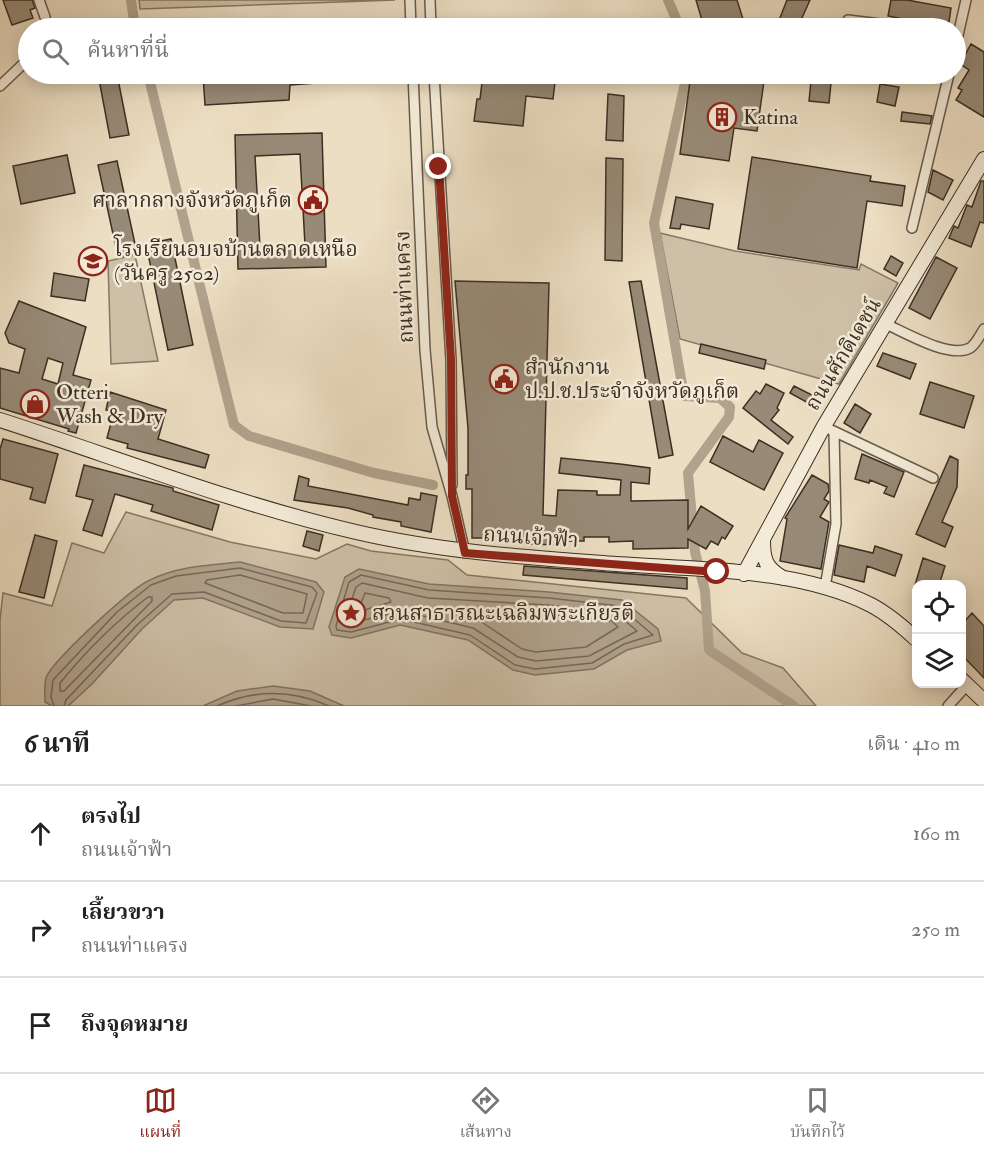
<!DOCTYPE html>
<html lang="th">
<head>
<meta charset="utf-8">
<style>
  :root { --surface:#fff; --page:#f2f2f2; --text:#222; --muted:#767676; --line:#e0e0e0; --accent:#8f2418 }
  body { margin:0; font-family:"IM FELL Double Pica","Noto Serif Thai",serif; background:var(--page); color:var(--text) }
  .controls { position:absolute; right:18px; bottom:18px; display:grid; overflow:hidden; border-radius:12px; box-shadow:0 3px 15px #0003 }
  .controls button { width:54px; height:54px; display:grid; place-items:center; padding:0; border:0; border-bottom:2px solid var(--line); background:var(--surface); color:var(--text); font:30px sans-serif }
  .stop { position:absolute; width:18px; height:18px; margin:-14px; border:4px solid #8f2418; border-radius:50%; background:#fff }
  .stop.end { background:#8f2418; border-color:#fff; box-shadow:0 2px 6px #0008 }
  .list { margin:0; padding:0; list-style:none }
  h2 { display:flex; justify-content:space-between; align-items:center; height:78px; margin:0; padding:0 24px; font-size:26px }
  h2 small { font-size:20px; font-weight:400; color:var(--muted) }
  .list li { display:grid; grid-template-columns:39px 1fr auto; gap:18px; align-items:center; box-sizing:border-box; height:96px; padding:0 24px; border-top:2px solid var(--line) }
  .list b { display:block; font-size:22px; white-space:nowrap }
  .list p { margin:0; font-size:20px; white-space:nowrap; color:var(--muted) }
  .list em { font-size:20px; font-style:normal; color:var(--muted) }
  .icon { flex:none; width:33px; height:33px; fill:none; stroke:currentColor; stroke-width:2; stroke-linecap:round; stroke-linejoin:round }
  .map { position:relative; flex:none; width:984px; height:706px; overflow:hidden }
  .search { position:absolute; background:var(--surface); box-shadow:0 3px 15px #0003; left:18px; right:18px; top:18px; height:66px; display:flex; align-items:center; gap:15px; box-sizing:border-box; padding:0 21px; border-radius:33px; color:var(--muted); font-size:22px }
  .sheet { height:366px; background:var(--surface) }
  nav { display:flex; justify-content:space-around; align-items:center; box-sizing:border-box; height:84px; border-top:2px solid var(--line); background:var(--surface); font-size:16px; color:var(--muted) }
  nav a { display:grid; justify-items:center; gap:3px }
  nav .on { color:var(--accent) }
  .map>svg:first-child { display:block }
</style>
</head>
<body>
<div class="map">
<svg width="984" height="706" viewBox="0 0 984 706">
  <rect width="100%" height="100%" fill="#ecdec2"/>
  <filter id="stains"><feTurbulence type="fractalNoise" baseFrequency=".00333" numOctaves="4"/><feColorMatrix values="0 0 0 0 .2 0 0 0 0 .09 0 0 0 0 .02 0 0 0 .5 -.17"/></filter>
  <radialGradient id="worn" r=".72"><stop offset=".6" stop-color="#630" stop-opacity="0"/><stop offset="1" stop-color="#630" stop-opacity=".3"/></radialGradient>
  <!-- green -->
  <path fill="#cec0a7" stroke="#847866" stroke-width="1.5" d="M139 0H395L140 9Z
    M660 233 735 251 859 270 861 264 898 283 839 384 680 339Z
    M135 255 158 361 111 364 108 261Z
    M126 512 230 542 316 559 347 544 371 551 448 560 467 575 686 598 742 653 783 668 816 706H0V620L3 593 52 606 72 543 104 553Z"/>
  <!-- water -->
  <path fill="#b0a28c" stroke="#817462" stroke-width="1.5" d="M240 562 316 582 324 592 313 629 280 627 203 598 174 600 142 629 92 684 68 706H52L45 702C45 695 44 685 46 678 52 661 131 588 150 580 178 566 210 565 240 562Z
    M359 569 429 584 549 592 622 600 658 629 661 641 627 650 594 669 535 675 513 670 468 640 400 625 351 638 332 635 329 627 345 577Z
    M273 686 310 691 344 706H203L237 691Z"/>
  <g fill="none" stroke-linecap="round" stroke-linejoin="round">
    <!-- shore -->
    <path stroke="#766858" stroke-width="1.5" d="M240 575 307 594 303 613H283L205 583 207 580Z
      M361 575 429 590 549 598 619 606 653 635 624 644 592 663 535 669 515 665 470 635 401 619 351 632 337 630 336 626 349 582Z
      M362 583 428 598 548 605 616 613 637 631 589 656 536 661 518 657 473 628 402 611 347 624 345 620 356 587Z
      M365 593 389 598 391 602 361 611 359 608Z
      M148 597H152V601L64 691H60V683C86 651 115 622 148 597Z
      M465 610 547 614 612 621 618 627 586 647 536 652 522 649 480 621 463 616 462 612Z
      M54 706 51 697 53 680 117 612 151 585 176 576 240 568 312 587 317 593 306 623 281 621 204 592 172 594 137 625 66 700 64 706
      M217 706C255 689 291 689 329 706
      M236 706 273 699 311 706"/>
    <!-- canal -->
    <path stroke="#b0a28c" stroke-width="10" d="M131 0 135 28
      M668 0 680 28
      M148 74 234 425 249 436 374 473 433 485
      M687 74 654 223 684 396 720 398 730 407 729 417 688 473 695 552 705 591 709 650 794 706"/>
  </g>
  <!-- building -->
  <path fill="#978a76" stroke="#3b2f24" stroke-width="1.5" fill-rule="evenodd" d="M3 0H32L35 8 30 10 33 18 12 25Z
    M696 0H737L743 19 718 27 717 23 704 27Z
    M787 0H810L801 20 833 23V28H776Z
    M891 0H907L951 8 949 22 942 21 941 27 888 16Z
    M971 44 984 52V117L956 100 962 90 958 88 969 70 960 64Z
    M98 74H117L129 135 110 138Z
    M203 74H315L316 83 290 85 289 100 205 105Z
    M483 74H556L553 99 526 96 523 126 474 121 477 99H480Z
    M691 74H765L757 131 734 128 729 161 680 154Z
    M811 81 831 83 829 103 809 101Z
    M880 84 899 87 895 106 877 102Z
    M608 94 624 96 623 141 606 140Z
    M902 112 932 116 930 124 901 121Z
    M322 133 326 267 238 269 235 135ZM300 154 305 245 260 247 255 156Z
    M67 155 75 193 21 204 13 166Z
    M752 157 871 176 870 181 905 186 902 206 867 201 857 268 738 249Z
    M606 158 623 159 622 261 605 260Z
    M117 161 137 253 118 257 98 165Z
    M933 170 953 180 943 200 928 192Z
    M981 181H984V223L980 222 971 247 949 238 954 226 958 228 967 205 972 207Z
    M676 197 713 204 709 229 681 224 680 229 670 228Z
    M171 239 193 345 168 350 146 244Z
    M891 256 903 263 896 276 884 269Z
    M936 257 957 268 930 319 909 308Z
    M54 273 89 279 85 301 51 296Z
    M455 281 549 283 543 515 556 516 558 490 597 491V495H620L621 480 559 473 561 458 620 464 650 468 649 484 631 482V501L688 500V529L701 506 733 526 725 539 722 537 718 545 711 541 706 549 688 539V548L633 549V541L609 542V537H584V541H562V545L524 544V533L493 532 485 534V538H472V489H466V475H468V428Z
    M641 281 673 455 659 458 629 282Z
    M19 301 86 327 73 375 91 380 76 433 68 431 69 429 0 408V368L19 373 25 349 9 343 5 333ZM48 358 63 363 58 384 42 379Z
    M701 344 766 360 764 369 699 353Z
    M883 353 916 364 910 379 877 366Z
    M930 382 974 396 964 428 920 414Z
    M766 384 784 393 777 408 779 410 771 420 793 437 788 444 743 408 756 391 760 394Z
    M794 386 814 396 810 404 790 393Z
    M110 392 166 410 158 439 209 455 205 468 127 448 128 444 107 438 114 412 106 410Z
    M855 404 871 414 860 433 844 423Z
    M723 436 753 452 759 440 783 453 764 490 710 462Z
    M3 439 58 454 45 503 30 499 33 488 0 479V449Z
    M862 454 904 472 894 497 884 493 887 487 870 480 869 483 855 479Z
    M950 456 958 460 957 487 942 522 953 527 945 547 916 534Z
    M84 465 173 488V491L219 505 212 530 151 511 153 505 115 494 102 536 83 530 93 500 76 496Z
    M812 475 828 484 829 491 824 499 829 502 820 517 829 522 821 569 780 561 787 519 785 518Z
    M299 476 309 479 308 486 408 505 409 498 420 500 421 493 437 496 431 532 401 526V522L373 517V515L348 508 294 500Z
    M307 531 323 535 319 551 303 546Z
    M35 535 57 541 44 598 19 592Z
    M839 545 873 553 875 546 902 555 895 576 867 566 864 582 834 575Z
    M923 558 945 566 939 585H915Z
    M524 566 687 578V589L523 575Z
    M972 613 984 626V678L962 655V624Z"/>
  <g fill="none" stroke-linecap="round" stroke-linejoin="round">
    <!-- street casing -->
    <g stroke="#675b4c" stroke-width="12">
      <path id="street" d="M39 0 45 17
        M410 0 411 28
        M430 0 431 28
        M848 20 912 28
        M956 44 966 0
        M413 74 425 350 432 427 452 496 465 553
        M434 74 451 360 452 485
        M0 86 22 65
        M912 228 949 74
        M886 324C906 333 950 359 970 348 976 344 980 335 984 329
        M829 429 933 478
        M825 587 836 524 834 432
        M948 706 967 685"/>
    </g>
    <!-- secondary casing -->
    <g stroke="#3b2f24" stroke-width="16">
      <path id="secondary" d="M0 420C118 458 235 504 356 532 438 551 520 557 603 563 688 570 794 566 871 605 888 614 902 626 916 639
        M763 541C763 560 766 568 783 578
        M744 574 824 426 984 159
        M962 680 984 701"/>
    </g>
    <!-- street -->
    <use href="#street" stroke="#f3ead7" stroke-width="9"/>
    <!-- secondary -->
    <use href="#secondary" stroke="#f3ead7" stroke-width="14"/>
  </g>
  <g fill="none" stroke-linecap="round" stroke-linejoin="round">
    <!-- route -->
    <path stroke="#8f2418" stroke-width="8" d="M439 167 451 360 452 496 465 553 717 572"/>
  </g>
  <!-- icons -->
  <defs>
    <g id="building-ring" transform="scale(1.5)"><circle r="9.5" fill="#f3ead7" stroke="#8f2418" stroke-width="1.5"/><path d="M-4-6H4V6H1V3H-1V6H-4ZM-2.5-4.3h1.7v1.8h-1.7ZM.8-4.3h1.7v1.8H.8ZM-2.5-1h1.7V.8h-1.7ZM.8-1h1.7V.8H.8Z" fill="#8f2418"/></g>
    <g id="civic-ring" transform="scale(1.5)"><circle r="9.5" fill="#f3ead7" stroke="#8f2418" stroke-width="1.5"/><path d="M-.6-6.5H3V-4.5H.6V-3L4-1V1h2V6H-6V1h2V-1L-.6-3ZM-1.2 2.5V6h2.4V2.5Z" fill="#8f2418"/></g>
    <g id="school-ring" transform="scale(1.5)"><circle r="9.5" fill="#f3ead7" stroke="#8f2418" stroke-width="1.5"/><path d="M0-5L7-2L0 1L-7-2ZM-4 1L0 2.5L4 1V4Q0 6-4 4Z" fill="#8f2418"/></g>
    <g id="shop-ring" transform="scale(1.5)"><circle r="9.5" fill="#f3ead7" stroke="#8f2418" stroke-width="1.5"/><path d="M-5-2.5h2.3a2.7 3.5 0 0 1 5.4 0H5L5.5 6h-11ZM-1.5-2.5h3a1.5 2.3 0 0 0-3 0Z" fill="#8f2418"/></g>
    <g id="sight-ring" transform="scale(1.5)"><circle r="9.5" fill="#f3ead7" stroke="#8f2418" stroke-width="1.5"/><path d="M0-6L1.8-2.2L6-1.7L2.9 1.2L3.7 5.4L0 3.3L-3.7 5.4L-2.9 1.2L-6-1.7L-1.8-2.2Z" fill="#8f2418"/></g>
  </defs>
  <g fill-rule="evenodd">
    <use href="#building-ring" x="722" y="117"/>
    <use href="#civic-ring" x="313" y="200"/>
    <use href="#school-ring" x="93" y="261"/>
    <use href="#civic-ring" x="504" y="379"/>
    <use href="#shop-ring" x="35" y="404"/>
    <use href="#sight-ring" x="351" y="613"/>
  </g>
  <g text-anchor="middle" stroke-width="5" stroke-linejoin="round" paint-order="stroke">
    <!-- poi labels -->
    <g font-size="21" fill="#3b2f24" stroke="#f3ead7" text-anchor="start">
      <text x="743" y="124">Katina</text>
      <text x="292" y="207" text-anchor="end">ศาลากลางจังหวัดภูเก็ต</text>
      <text x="114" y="256">โรงเรียนอบจบ้านตลาดเหนือ<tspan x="114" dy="24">(วันครู 2502)</tspan></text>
      <text x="525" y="374">สำนักงาน<tspan x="525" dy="24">ป.ป.ช.ประจำจังหวัดภูเก็ต</tspan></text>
      <text x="56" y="399">Otteri<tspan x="56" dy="24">Wash &amp; Dry</tspan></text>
      <text x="372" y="620">สวนสาธารณะเฉลิมพระเกียรติ</text>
    </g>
    <!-- street labels -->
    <g font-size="21" fill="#3b2f24" stroke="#f3ead7">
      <text transform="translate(404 287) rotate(-92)" y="7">ถนนท่าแครง</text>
      <text transform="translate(843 354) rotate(-59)" y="7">ถนนศักดิเดชน์</text>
      <text transform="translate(531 537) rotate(4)" y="7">ถนนเจ้าฟ้า</text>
    </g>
  </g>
  <rect width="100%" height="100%" filter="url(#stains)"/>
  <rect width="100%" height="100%" fill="url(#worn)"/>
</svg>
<div class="controls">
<button><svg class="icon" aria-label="locate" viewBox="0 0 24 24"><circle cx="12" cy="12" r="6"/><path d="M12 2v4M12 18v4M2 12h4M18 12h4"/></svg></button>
<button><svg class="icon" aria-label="layers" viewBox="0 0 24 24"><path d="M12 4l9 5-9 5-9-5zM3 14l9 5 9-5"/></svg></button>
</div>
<div class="stop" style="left:717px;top:572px"></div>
<div class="stop end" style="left:439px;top:167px"></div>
<div class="search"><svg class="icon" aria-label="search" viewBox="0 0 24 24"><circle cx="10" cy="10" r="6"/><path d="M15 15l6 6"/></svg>ค้นหาที่นี่</div>
</div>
<section class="sheet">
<h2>6 นาที<small>เดิน · 410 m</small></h2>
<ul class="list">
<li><svg class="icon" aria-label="ahead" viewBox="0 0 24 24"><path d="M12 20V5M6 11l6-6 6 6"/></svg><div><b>ตรงไป</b><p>ถนนเจ้าฟ้า</p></div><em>160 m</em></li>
<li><svg class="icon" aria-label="right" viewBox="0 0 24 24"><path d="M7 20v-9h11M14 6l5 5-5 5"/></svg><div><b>เลี้ยวขวา</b><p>ถนนท่าแครง</p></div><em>250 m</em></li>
<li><svg class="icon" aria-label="arrive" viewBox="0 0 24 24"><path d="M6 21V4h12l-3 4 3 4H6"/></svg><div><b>ถึงจุดหมาย</b></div></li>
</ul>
</section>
<nav>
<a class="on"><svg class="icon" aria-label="map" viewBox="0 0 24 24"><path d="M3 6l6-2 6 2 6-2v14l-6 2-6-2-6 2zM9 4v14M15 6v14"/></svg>แผนที่</a>
<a><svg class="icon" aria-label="directions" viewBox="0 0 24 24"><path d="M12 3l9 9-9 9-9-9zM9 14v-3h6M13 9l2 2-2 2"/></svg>เส้นทาง</a>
<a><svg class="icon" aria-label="saved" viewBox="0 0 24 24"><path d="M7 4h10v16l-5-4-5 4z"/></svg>บันทึกไว้</a>
</nav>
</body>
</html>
